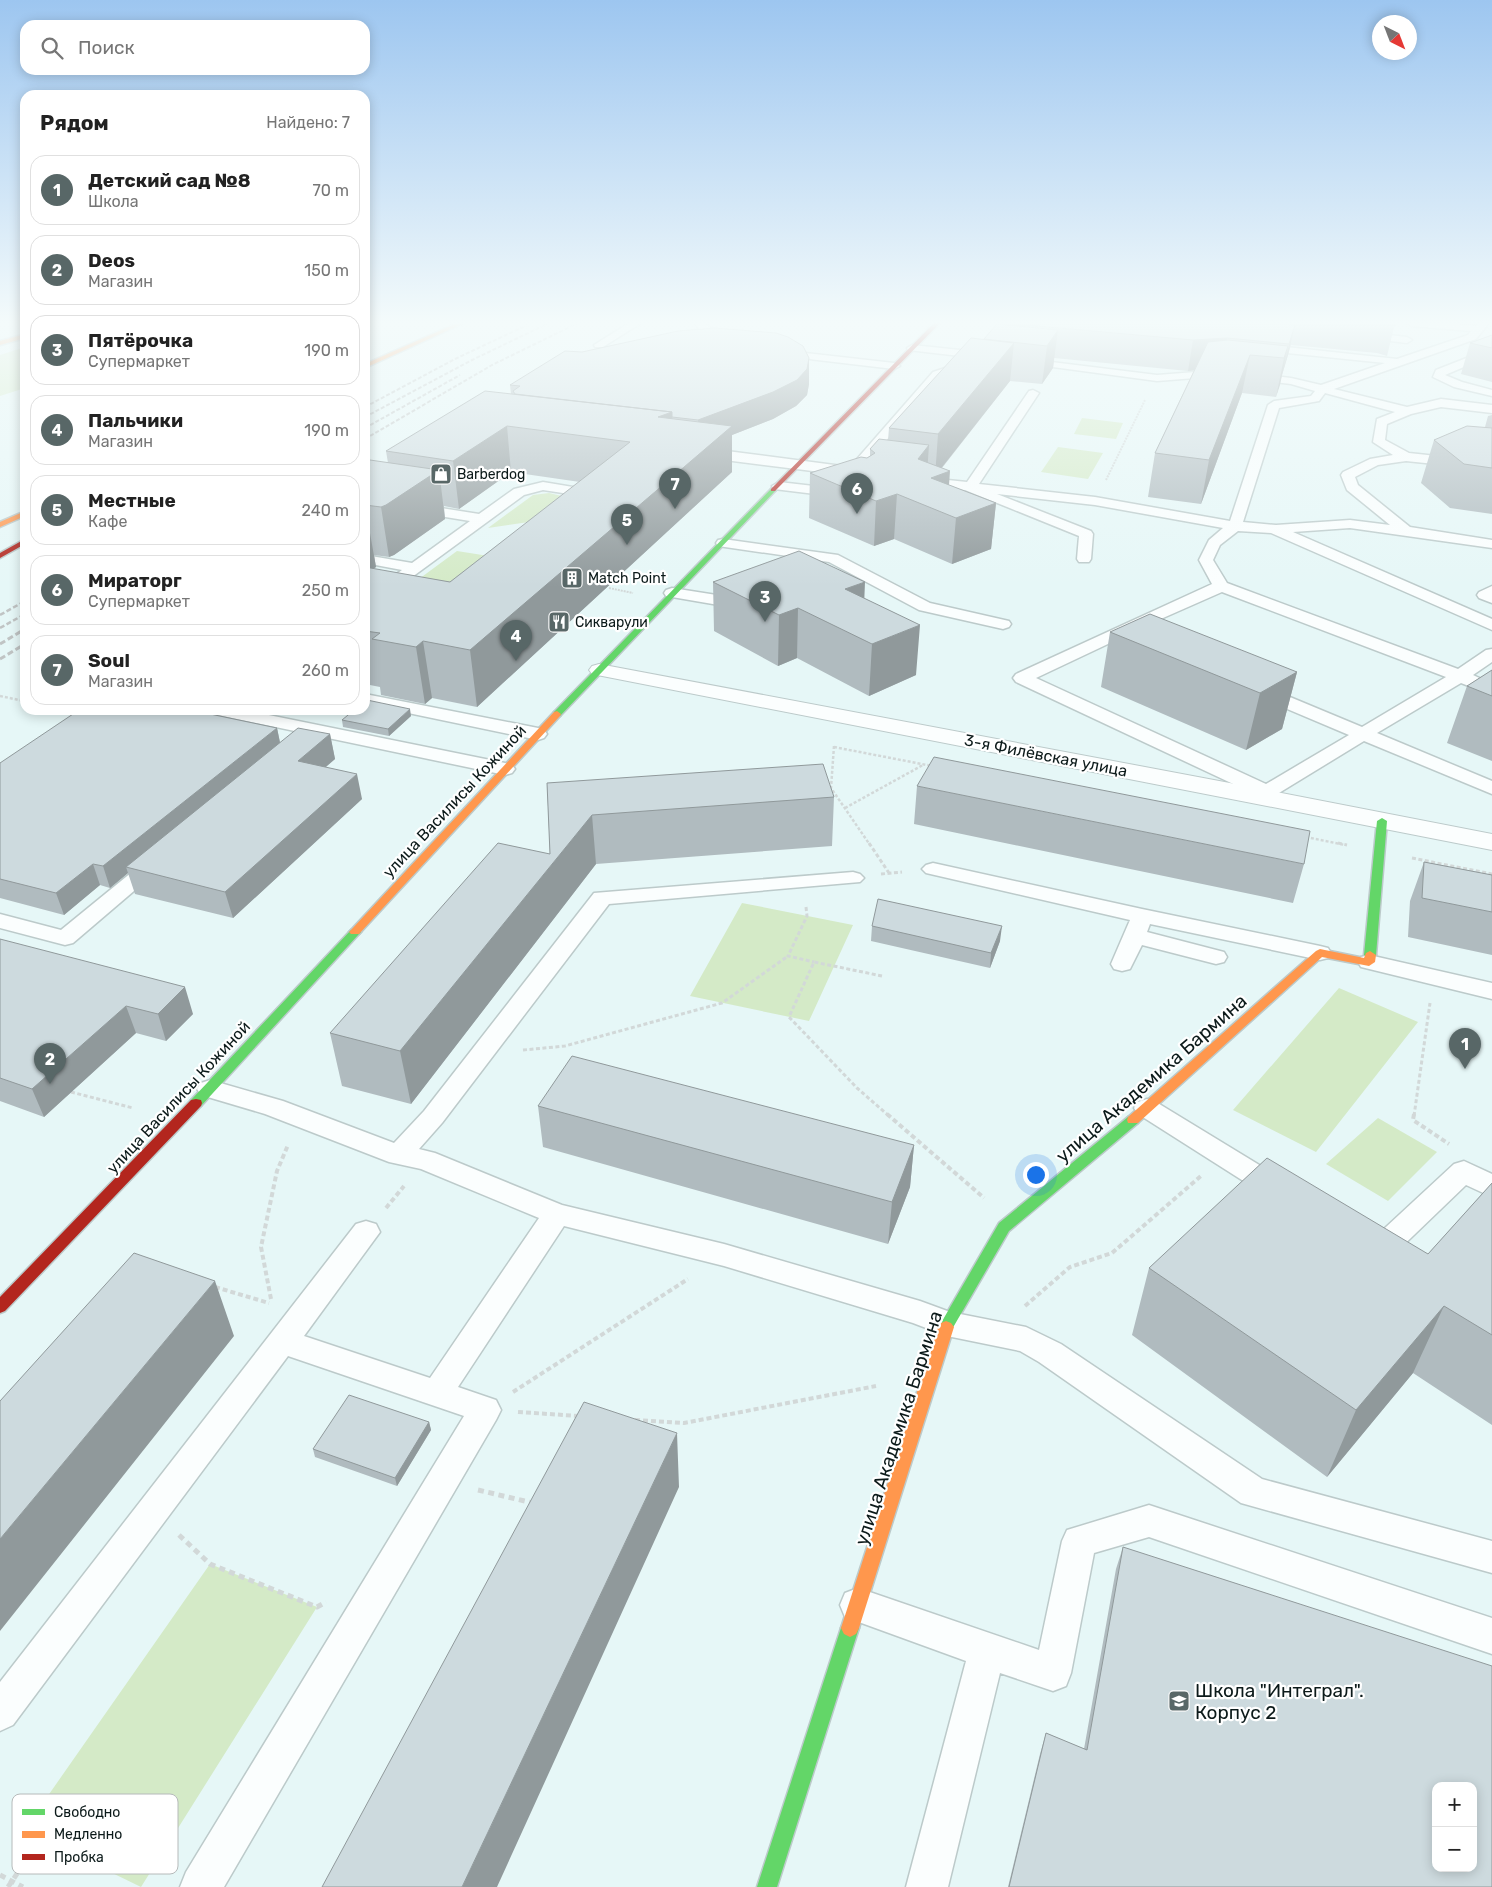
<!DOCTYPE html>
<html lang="ru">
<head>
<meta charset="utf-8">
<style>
  :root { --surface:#fff; --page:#f6f6f6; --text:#222; --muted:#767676; --line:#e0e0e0; --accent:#586767 }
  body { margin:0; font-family:Rubik,sans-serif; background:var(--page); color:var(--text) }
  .controls { position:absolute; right:15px; bottom:15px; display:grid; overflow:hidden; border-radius:10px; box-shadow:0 2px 12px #0003 }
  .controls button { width:45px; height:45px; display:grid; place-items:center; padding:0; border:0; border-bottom:1px solid var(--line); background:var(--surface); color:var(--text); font:25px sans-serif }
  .compass { position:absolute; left:1372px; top:15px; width:45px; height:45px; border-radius:50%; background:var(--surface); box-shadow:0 2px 12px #0003; rotate:138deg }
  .you { position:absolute; left:1035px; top:1174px; width:18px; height:18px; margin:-12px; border:4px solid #fff; border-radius:50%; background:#1a73e8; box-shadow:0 0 0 8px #1a73e833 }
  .badge { display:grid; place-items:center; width:32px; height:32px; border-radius:50%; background:var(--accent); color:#fff; font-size:16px; font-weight:700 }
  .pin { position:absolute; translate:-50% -41px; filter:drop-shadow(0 1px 2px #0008) }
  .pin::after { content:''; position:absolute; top:26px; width:18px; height:15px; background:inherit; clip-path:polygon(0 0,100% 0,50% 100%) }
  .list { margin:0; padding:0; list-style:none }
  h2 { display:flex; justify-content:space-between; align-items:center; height:65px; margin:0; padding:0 20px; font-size:21px }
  h2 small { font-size:16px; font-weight:400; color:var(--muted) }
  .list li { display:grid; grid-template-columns:32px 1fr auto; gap:15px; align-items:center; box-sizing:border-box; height:70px; margin:0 10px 10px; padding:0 10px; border:1px solid var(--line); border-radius:15px }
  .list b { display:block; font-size:19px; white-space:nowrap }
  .list p { margin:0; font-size:16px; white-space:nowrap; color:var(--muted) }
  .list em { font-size:16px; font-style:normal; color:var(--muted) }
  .icon { flex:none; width:28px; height:28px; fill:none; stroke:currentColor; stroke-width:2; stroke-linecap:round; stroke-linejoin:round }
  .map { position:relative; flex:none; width:1492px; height:1887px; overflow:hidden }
  .search { position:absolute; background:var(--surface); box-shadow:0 2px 12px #0003; left:20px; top:20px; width:350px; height:55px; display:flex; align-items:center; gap:12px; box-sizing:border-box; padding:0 18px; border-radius:15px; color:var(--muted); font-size:19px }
  .panel { position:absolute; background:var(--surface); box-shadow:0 2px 12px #0003; left:20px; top:90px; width:350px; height:625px; border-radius:15px }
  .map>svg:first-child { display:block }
</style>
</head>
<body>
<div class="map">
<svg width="1492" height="1887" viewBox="0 0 1492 1887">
  <rect width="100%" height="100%" fill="#e6f7f7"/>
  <!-- green -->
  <path fill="#d4eac7" d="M25 347V388L0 396V355Z
    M1082 418 1123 423 1116 439 1074 434Z
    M1058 447 1103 453 1088 479 1041 472Z
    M549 493 566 497 543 520 488 528 533 495Z
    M457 551 495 557 429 608 389 601Z
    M742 903 853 925 809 1021 690 996Z
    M1339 988 1418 1022 1316 1152 1233 1110Z
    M1378 1118 1437 1152 1388 1201 1326 1164Z
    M210 1564 317 1607 141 1887 24 1830Z"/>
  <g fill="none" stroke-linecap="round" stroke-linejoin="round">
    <!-- lane casing -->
    <g stroke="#bccaca" stroke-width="3">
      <path id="lane" d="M629 323H641L603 347H595L594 345Z
        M694 323H704L716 332 735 336 736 338 731 341C716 339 703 336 694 323Z
        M1406 323H1442L1476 326 1479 323H1489L1476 339 1334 389 1407 407 1441 399 1492 405V413L1441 407 1411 414 1387 424 1385 440 1409 453 1492 462V470L1406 461 1378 465 1355 477 1358 485 1410 527 1492 540V548L1350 528 1293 532 1492 619V630L1271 533 1238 531 1220 545 1213 560 1227 583 1458 669 1486 650 1492 649V662L1473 675 1492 684V695L1461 683 1377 733 1492 781V794L1364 741 1274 796 1252 800 1245 798 1242 794 1246 790 1016 682 1013 678 1016 674 1212 584 1199 560 1209 540 1223 528 1095 505 997 494 1091 531 1093 534 1091 559 1089 562H1079L1077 559 1079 536 965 490 919 485 914 484 912 481 914 478 919 477 967 482 1029 391 1033 390 1039 393 979 484 1095 497 1230 521 1268 405 1274 401 1311 396 1315 391 1291 384 1221 376 1157 381 1023 363 1017 360 1019 358 1157 375 1221 370 1291 378 1321 385 1385 363 1258 350 1253 347 1258 344 1397 359 1468 335 1471 331 1411 326ZM1325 393 1395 412 1377 419 1373 442 1393 455 1370 459 1343 472 1341 475 1347 490 1390 525 1350 520 1276 525 1243 522 1279 408 1319 401ZM1222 592 1446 677 1362 727 1266 687 1260 686 1254 687 1251 691 1254 695 1349 735 1266 784 1036 678 1127 635 1129 633Z
        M1361 332 1407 337 1412 340 1407 343 1357 337 1356 335Z
        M912 345 989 353 994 356 989 359 969 357 959 370 941 376 862 469 865 472 863 475 853 476 701 457 695 453 701 449 719 450 850 467 933 372 951 366 960 356 908 350 907 348Z
        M1492 348V355L1445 375 1462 382 1492 390V396L1454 387 1433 377 1436 370Z
        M779 350 894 363 900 366 894 369 775 355 774 353 775 351Z
        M543 482 585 489 591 492 594 499 452 615C428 624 408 623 384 619 377 617 370 617 365 613V597L402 570 365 563V555L412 563 470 521 365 504V496L479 514 514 489ZM543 490 576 495 580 498 440 609C423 615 394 615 377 606L378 602 524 495Z
        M779 482 840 489 847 493 840 497 774 489 772 486Z
        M723 539 838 555 930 603 1009 621 1011 624 1009 627 1003 629 919 610 829 562 718 546 716 543 718 540Z
        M1492 586V603L1479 598 1477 595 1479 592Z
        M672 588 742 599 748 601 750 604 748 607 742 609 666 596 664 593 666 590Z
        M365 694 538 728 544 730 547 734 544 738 538 740 365 704Z
        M209 710H244L505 763 512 765 515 769 512 773 505 775 218 715 212 714Z
        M155 857 162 859 165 863 162 867 73 943 65 945 0 928V914L61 930 148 859Z
        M933 863 1142 909 1320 946 1328 948 1331 953 1328 958 1320 960 1150 924 1147 932 1224 952 1227 957 1224 962 1216 964 1142 945 1130 969 1122 971 1114 969 1111 964 1130 920 926 873 922 869 926 865Z
        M853 872 860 874 864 878 860 882 609 904 442 1123 419 1149 435 1153 562 1205 724 1244 920 1301 950 1312 1026 1327 1061 1344 1262 1479 1492 1541V1573L1241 1503 1039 1362 1020 1351 947 1336 913 1323 724 1266 564 1226 458 1387 496 1400 501 1410 496 1420 224 1887H180L186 1872 464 1416 288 1356 13 1725 0 1731V1682L356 1224 366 1221 376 1224 380 1232 304 1336 430 1378 539 1218 421 1169 389 1162 265 1114 201 1095 197 1089 201 1083 210 1080 283 1101 394 1143 424 1111 594 893Z
        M1369 955 1492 983V999L1361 967 1358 962 1361 957Z
        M1147 1099 1156 1102 1287 1182 1291 1189 1287 1196 1277 1199 1267 1196 1138 1114 1134 1108 1138 1102Z
        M1464 1161 1492 1174V1197L1466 1185 1388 1260 1378 1263 1364 1258 1360 1250 1364 1242 1373 1239 1454 1164Z
        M1149 1505 1492 1618V1654L1149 1537 1094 1553 1071 1673 1066 1686 1053 1691 1000 1673 948 1887H906L966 1661 845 1617 840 1605 845 1593 858 1588 1039 1650 1062 1541 1067 1530Z"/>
    </g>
    <!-- street casing -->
    <g stroke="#bccaca" stroke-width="2">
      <path id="street" d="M599 664 1251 787 1492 834V850L592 674 589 670 592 666Z"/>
    </g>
    <!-- fast casing -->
    <g stroke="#bccaca" stroke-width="3">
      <path id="fast" d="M771 489 776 490 560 716H554V712Z
        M1382 818 1387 821 1376 955 1370 959 1364 955 1377 821Z
        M355 929 361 932 359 934 201 1106H191L190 1103 191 1100 351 930Z
        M1133 1115 1138 1117 1139 1120 1138 1123 1009 1231 951 1331 946 1333 941 1331 938 1327 941 1323 999 1223 1128 1117Z
        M850 1619 856 1622 859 1628 777 1887H757L841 1628 844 1622Z"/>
    </g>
    <!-- slow casing -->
    <g stroke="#bccaca" stroke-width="3">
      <path id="slow" d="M457 323H464L365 368V364Z
        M25 334V338L0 345V341Z
        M25 511V516L0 527V522Z
        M557 711 561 714 560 716 359 934H351L349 932 351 930 554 712Z
        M1320 949 1364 958 1366 953 1370 951 1376 955 1375 962 1369 966 1322 957 1138 1123H1128L1127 1120 1128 1117 1316 951Z
        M946 1321 951 1323 954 1327 859 1628 856 1634 850 1637 844 1634 841 1628 938 1327 941 1323Z"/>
    </g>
    <!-- jam casing -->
    <g stroke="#bccaca" stroke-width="3">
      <path id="jam" d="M934 323H940L775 491H771V489Z
        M25 539V544L0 558V553Z
        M196 1099 201 1100 202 1103 201 1106 5 1311 0 1313V1297L191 1100Z"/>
    </g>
    <!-- path-far4 -->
    <path stroke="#d2d8d8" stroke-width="2" stroke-dasharray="2 1" stroke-linecap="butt" d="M1106 480 1145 400
      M609 588 633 593"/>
    <!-- path-far3 -->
    <path stroke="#d2d8d8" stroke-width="2.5" stroke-dasharray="3 2" stroke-linecap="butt" d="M834 746 831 788 870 845
      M834 747 932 766
      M845 808 923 765
      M1306 837 1345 845"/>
    <!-- path-far2 -->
    <path stroke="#d2d8d8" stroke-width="3" stroke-dasharray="4 2.5" stroke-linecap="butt" d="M869 843 889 873
      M1338 843 1347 845
      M1412 858 1492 874
      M881 874 902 872
      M806 907 807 916 788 956 814 962
      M882 976 814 962 789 1017 857 1088 889 1116
      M523 1050 565 1046 722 1003 788 956
      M71 1092 133 1108
      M1414 1116 1430 1003"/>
    <!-- path-far1 -->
    <path stroke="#d2d8d8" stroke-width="4" stroke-dasharray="5 3" stroke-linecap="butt" d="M887 1114 984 1198
      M1414 1114 1413 1120 1449 1144
      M386 1208 404 1186
      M215 1287 269 1303
      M271 1299 261 1247 277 1171 288 1145
      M1025 1306 1070 1267 1112 1253 1201 1176
      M513 1392 688 1279
      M518 1412 579 1416
      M635 1420 684 1423 876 1386"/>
    <!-- path -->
    <path stroke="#d2d8d8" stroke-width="5" stroke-dasharray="6 4.5" stroke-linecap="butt" d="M478 1490 533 1503
      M179 1535 210 1564 317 1607 326 1602
      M0 1875 23 1887
      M8 1887 41 1838"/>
    <!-- lane -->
    <use href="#lane" fill="#fbfefe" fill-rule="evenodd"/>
    <!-- street -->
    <use href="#street" fill="#fbfefe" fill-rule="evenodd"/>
    <!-- fast -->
    <use href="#fast" fill="#63d668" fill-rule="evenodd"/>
    <!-- slow -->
    <use href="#slow" fill="#ff974d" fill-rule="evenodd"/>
    <!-- jam -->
    <use href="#jam" fill="#b3261e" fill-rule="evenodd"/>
    <!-- rail-far2 -->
    <path stroke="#c0c4c4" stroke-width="2" stroke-dasharray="4 2" stroke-linecap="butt" d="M365 407 455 359 527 325
      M365 417 472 360 549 323
      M365 428 460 375
      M365 439 492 365 578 323"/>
    <!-- rail-far1 -->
    <path stroke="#c0c4c4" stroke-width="2.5" stroke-dasharray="5 2.5" stroke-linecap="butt" d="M0 615 25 601
      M0 628 25 614"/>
    <!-- rail -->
    <path stroke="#c0c4c4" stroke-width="3" stroke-dasharray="6 3" stroke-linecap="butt" d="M0 644 25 629
      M0 659 25 644"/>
    <!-- path-bridge -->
    <path stroke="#d2d8d8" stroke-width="2.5" stroke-dasharray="3 2" stroke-linecap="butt" d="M0 696 24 701"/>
  </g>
  <!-- wall -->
  <path fill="#b0bbbf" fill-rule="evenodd" d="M1003 323H1395L1387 356 1377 353 1291 345 1282 375 1276 397 1242 393 1201 504 1148 497 1155 453 1194 370 1188 371 1054 358 1053 368 1042 384 1010 381 942 468 949 485 996 503 991 549 952 564 894 539 874 546 809 518 810 473 867 458 870 456V449L888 440 889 428 984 339 1003 325Z
    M1492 335V382L1461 374 1470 343Z
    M809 358V384L807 395 796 406 773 419 732 435V472L477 707 432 698 425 704 381 695 380 687 365 684V463H388L386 451 511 394 510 385ZM511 472 580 482 450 582 373 569 376 567 374 555 389 557 394 555 445 519 444 506 459 509Z
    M1492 415V514L1450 508 1421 483 1434 440 1485 427 1488 416Z
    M713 582 864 599 916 675 869 696 797 658 778 666 714 631Z
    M1110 632 1297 672 1282 729 1246 750 1101 687Z
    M1492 670V761L1447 743 1467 686Z
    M411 716 389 736 343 727 342 720Z
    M277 728 280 742 330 734 335 759 326 767 362 799 233 918 135 894 128 873 110 888 100 885 64 915 0 898V763Z
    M547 783 834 797 832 846 596 864 411 1104 342 1086 330 1033 550 854Z
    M917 786 1304 864 1293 903 914 824Z
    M1424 862 1492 875V955L1408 937 1410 901Z
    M872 926 1000 941 990 968 871 941Z
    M0 939 193 1014 166 1041 136 1033 44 1117 0 1101Z
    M538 1106 914 1145 910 1187 888 1244 543 1147Z
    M1492 1183V1425L1413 1373 1327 1477 1132 1335 1149 1268 1428 1254Z
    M429 1422 431 1430 397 1486 315 1457 313 1449Z
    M1123 1547 1492 1887H1008L1040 1754 1046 1733 1084 1749 1116 1569Z"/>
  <!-- shaded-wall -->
  <path fill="#90999b" d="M1295 325 1288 355 1282 375 1289 344Z
    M1058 330 1053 368 1042 384 1047 346Z
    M1227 338 1221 368 1188 371 1193 340Z
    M1014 343 1010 381 935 476 950 471 947 514 931 478 935 477 938 434Z
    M1288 346 1280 385 1276 397 1284 358Z
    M1250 355 1242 393 1201 504 1209 460Z
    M809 358V384L807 395 796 406 773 419 732 435V472L477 707 470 650 699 447 698 420Z
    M672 412 674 457 658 417Z
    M507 426 511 472 459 509 453 461Z
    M929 445 926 488 918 459Z
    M439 470 445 519 394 555 389 557 381 507Z
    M897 494 894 539 874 546 876 501Z
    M996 503 991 549 952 564 956 518Z
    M367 516 376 567 365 574V518Z
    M865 582 863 631 845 589Z
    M798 608 797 658 778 666 779 615Z
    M920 625 916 675 869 696 872 644Z
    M423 641 432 698 425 704 416 647Z
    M1297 672 1282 729 1246 750 1260 693Z
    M410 709 411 716 389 736 388 729Z
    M277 728 281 748 126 867 128 873 110 888 103 866Z
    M330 734 335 759 303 786 298 761Z
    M357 774 362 799 233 918 225 892Z
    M592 815 596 864 411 1104 400 1051Z
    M93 864 100 885 64 915 56 893Z
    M1002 926 1000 941 990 968 991 953Z
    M185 987 193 1014 166 1041 158 1014Z
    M126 1006 136 1033 44 1117 32 1089Z
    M914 1145 910 1187 888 1244 892 1202Z
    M215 1281 234 1336 0 1631V1539Z
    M1444 1306 1413 1373 1327 1477 1356 1410Z
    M429 1422 431 1430 397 1486 395 1478Z
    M677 1433 679 1487 497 1887H462Z"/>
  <!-- building -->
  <path fill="#cddade" stroke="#90999b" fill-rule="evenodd" d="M1003 323H1267L1295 325 1289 344 1227 338 1193 340Z
    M1378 323H1395V326L1384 323Z
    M997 324 1058 330 1047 346 984 339Z
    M715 328 776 333 788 337 803 346 809 358 807 369 797 380 773 392 698 420 672 417V412L515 394 513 391 520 386 510 385 565 351 582 352 678 331Z
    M1492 335V348L1470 343Z
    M971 338 1014 343 938 434 889 428Z
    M1228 340 1288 346 1284 358 1250 355 1209 460 1155 453 1208 342Z
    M485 391 672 412 658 417 732 426 470 650 423 641 416 647 372 639 380 633 365 631V567L450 582 630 442 507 426 453 461 386 451Z
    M1467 426 1492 428V468L1464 464 1434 440Z
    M879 439 929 445 918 459 950 471 931 478 996 503 956 518 897 494 876 501 810 473 861 457 867 458 875 453 870 449Z
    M370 460 439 470 386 505 381 507 365 505V463Z
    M799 551 865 582 845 589 920 625 872 644 798 608 779 615 713 582Z
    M1150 614 1297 672 1260 693 1110 632Z
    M1492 670V696L1467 686Z
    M367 700 410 709 388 729 342 720 354 710H365V701Z
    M79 710H191L277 728 103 866 93 864 56 893 0 879V763Z
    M298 728 330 734 298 761 357 774 225 892 126 867Z
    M934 757 1310 831 1304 864 917 786Z
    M823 764 834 797 592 815 400 1051 330 1033 498 843 550 854 547 783Z
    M1424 862 1492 875V912L1422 898Z
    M878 899 1002 926 991 953 872 926Z
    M0 939 185 987 158 1014 126 1006 32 1089 0 1078Z
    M572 1056 914 1145 892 1202 538 1106Z
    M1267 1158 1428 1254 1492 1183V1335L1444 1306 1356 1410 1149 1268Z
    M134 1253 215 1281 0 1539V1401Z
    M349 1395 429 1422 395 1478 313 1449Z
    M584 1402 677 1433 462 1887H322Z
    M1123 1547 1492 1666V1887H1009L1046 1733 1087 1750ZM1436 1786H1473V1868H1436Z"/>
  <!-- sky -->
  <linearGradient id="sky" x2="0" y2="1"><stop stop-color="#9dc6f0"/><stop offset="0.55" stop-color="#f4fbfb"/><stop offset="1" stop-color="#f4fbfb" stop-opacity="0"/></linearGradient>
  <rect width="1492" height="587" fill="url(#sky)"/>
  <!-- icons -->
  <defs>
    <g id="shop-square" transform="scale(1.125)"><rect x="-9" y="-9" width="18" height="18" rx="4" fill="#586767" stroke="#fff"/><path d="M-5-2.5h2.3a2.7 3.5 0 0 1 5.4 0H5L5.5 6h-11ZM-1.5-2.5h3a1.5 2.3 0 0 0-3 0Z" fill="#fff"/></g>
    <g id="building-square" transform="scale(1.125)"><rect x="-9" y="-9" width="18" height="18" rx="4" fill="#586767" stroke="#fff"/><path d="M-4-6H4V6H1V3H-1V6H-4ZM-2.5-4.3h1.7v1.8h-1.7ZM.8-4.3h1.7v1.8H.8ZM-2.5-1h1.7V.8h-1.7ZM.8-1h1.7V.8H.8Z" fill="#fff"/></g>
    <g id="restaurant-square" transform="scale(1.125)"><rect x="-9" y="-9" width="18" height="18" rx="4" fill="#586767" stroke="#fff"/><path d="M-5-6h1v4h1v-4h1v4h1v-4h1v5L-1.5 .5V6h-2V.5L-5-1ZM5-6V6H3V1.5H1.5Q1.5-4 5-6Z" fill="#fff"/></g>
    <g id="school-square" transform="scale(1.125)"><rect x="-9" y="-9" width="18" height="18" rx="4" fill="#586767" stroke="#fff"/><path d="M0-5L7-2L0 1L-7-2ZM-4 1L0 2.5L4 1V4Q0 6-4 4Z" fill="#fff"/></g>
  </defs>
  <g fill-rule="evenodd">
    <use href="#shop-square" x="441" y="474"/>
    <use href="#building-square" x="572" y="578"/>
    <use href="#restaurant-square" x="559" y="622"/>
    <use href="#school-square" x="1179" y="1701"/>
  </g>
  <g text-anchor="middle" stroke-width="4.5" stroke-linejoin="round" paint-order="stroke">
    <!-- far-poi labels -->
    <g font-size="14" fill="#0c1a1a" stroke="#fff" text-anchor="start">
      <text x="457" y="479">Barberdog</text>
      <text x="588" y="583">Match Point</text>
      <text x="575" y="627">Сикварули</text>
    </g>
    <!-- street labels -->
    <g font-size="16" fill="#0c1a1a" stroke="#fff">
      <text transform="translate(1046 755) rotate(11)" y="6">3-я Филёвская улица</text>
      <text transform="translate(454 801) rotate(-47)" y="6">улица Василисы Кожиной</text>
      <text transform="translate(178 1097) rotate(-47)" y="6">улица Василисы Кожиной</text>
    </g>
    <!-- near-street labels -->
    <g font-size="19" fill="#0c1a1a" stroke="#fff">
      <text transform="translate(1151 1078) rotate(-41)" y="7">улица Академика Бармина</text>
      <text transform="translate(898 1428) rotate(-72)" y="7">улица Академика Бармина</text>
    </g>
    <!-- near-poi labels -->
    <g font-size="19" fill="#0c1a1a" stroke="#fff" text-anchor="start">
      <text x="1195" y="1697">Школа "Интеграл".<tspan x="1195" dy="22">Корпус 2</tspan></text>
    </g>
  </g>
  <!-- legend -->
  <rect x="12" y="1794" width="166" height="80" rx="8" fill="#fff" stroke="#b6baba" stroke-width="1"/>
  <rect x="22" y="1809" width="23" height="6" fill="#63d668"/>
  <rect x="22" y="1831" width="23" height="7" fill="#ff974d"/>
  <rect x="22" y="1854" width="23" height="6" fill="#b3261e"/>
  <g font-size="14" fill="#0c1a1a">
    <text x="54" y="1817">Свободно</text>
    <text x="54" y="1839">Медленно</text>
    <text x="54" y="1862">Пробка</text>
  </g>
</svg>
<div class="controls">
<button>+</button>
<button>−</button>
</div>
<svg class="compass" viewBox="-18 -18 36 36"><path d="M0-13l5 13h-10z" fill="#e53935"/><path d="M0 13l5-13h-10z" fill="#767676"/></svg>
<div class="you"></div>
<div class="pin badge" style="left:1465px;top:1069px">1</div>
<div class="pin badge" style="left:50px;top:1084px">2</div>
<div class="pin badge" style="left:765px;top:622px">3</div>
<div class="pin badge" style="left:516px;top:661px">4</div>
<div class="pin badge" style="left:627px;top:545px">5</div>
<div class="pin badge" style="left:857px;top:514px">6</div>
<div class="pin badge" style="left:675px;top:509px">7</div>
<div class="search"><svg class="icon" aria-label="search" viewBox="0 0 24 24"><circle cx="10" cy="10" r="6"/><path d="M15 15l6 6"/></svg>Поиск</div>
<section class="panel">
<h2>Рядом<small>Найдено: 7</small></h2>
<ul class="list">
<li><span class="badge">1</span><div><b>Детский сад №8</b><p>Школа</p></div><em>70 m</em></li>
<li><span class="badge">2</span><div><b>Deos</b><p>Магазин</p></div><em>150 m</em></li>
<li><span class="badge">3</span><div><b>Пятёрочка</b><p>Супермаркет</p></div><em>190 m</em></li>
<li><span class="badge">4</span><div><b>Пальчики</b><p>Магазин</p></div><em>190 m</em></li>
<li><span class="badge">5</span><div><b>Местные</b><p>Кафе</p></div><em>240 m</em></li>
<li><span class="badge">6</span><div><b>Мираторг</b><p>Супермаркет</p></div><em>250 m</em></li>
<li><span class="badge">7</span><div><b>Soul</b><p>Магазин</p></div><em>260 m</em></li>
</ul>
</section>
</div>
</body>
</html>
